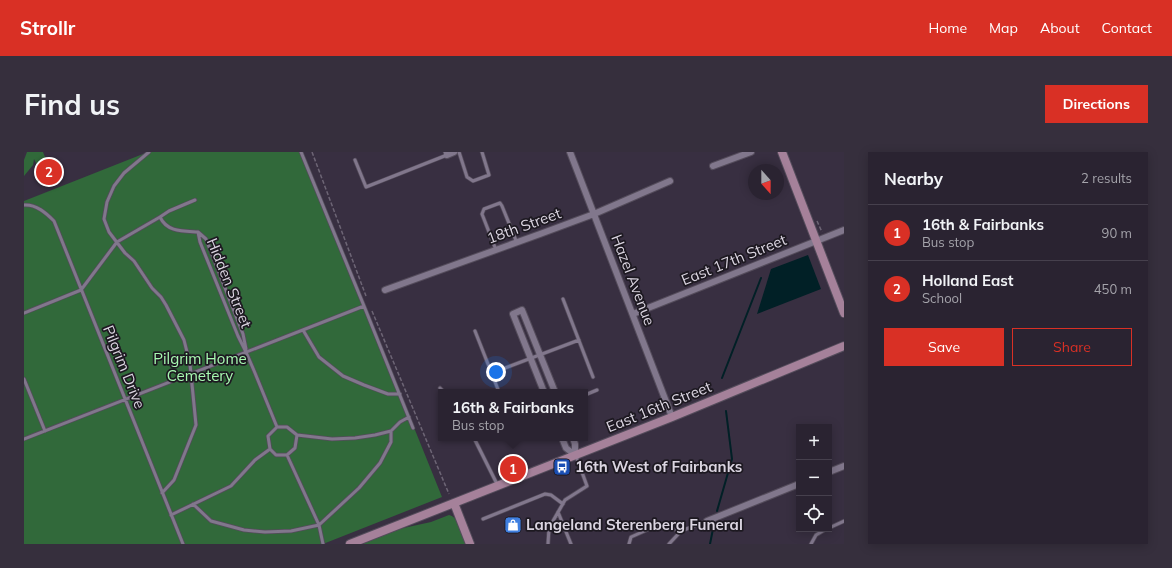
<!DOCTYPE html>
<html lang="en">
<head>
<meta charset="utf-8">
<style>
  :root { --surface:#2a2331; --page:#362f3d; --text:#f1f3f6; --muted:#a5a4ab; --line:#46404d; --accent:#d93025 }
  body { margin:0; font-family:Mulish,sans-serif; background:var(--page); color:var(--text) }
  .controls { position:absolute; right:12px; bottom:12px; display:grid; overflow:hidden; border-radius:0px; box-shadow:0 2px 10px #0003 }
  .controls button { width:36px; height:36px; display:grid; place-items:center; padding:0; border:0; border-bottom:1px solid var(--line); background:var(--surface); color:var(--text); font:20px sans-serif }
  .compass { position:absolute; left:724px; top:12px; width:36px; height:36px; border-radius:50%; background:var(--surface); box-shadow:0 2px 10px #0003; rotate:159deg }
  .you { position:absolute; left:472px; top:220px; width:14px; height:14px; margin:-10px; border:3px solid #fff; border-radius:50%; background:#1a73e8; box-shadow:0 0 0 6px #1a73e833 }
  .badge { display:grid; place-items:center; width:26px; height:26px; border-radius:50%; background:var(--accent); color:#fff; font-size:13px; font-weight:700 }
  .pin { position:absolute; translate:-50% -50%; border:2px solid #fff; box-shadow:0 1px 4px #0006 }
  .popup { position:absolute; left:414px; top:237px; width:150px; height:52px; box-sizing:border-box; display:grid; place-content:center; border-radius:0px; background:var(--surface); filter:drop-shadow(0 1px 3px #0005); font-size:13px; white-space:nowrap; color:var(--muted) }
  .popup b { font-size:15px; color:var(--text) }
  .popup::after { content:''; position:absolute; left:50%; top:100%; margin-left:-8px; border:8px solid transparent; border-top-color:var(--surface) }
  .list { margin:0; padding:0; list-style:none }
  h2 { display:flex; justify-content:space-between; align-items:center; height:52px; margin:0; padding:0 16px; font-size:17px }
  h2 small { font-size:13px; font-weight:400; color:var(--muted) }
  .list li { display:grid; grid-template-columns:26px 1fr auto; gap:12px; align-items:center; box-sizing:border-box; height:56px; padding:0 16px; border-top:1px solid var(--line) }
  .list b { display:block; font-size:15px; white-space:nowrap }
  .list p { margin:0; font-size:13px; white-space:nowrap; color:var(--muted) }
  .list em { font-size:13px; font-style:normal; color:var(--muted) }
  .actions { display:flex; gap:8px; padding:12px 16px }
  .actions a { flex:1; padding:9px 0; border:1px solid var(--accent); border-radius:0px; text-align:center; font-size:14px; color:var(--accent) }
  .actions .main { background:var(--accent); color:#fff }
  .icon { flex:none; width:22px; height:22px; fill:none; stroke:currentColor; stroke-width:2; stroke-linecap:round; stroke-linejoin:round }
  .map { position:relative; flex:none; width:820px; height:392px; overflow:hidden; border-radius:0px }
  header { display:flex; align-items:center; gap:24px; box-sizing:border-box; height:56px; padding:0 20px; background:var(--accent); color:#fff }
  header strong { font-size:19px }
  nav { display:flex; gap:22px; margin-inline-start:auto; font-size:14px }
  .intro { display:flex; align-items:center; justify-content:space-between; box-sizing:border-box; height:96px; padding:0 24px }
  h1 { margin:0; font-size:28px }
  .button { padding:10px 18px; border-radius:0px; background:var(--accent); color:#fff; font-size:14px; font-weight:700 }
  main { display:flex; gap:24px; padding:0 24px }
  aside { flex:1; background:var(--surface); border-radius:0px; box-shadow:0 2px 10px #0003 }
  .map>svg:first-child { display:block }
</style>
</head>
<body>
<header>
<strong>Strollr</strong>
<nav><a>Home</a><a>Map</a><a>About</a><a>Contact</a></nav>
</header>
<div class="intro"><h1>Find us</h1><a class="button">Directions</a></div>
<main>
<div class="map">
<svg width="820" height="392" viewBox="0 0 820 392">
  <rect width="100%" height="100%" fill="#382f41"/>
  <!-- green -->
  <path fill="#31693a" d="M3 0H19L27 20 18 23 10 7 9 13 0 24V8Z
    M124 0H279L418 345 299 392H0V49Z
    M425 363C434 364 439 384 442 392H338L375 377 407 370Z"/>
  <!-- water -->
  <path fill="#012026" d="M784 103 797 137 733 162 747 117Z"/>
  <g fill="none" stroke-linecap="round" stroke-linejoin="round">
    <!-- stream -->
    <path stroke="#012026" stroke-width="2" d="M698 226 737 126
      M693 359 708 307 702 259
      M686 392 690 372"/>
    <!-- lane casing -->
    <g stroke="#544c5b" stroke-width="4.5">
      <path id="lane" d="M125 0 100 21 90 34 83 50 80 67 85 80 101 101 110 109 128 136 137 145 142 153 160 188 166 212 172 273 150 328 138 341
        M277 0 340 154 389 276
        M435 0 443 25 449 29 465 23 458 0
        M331 8 342 35 423 3 421 0
        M0 53C12 52 22 61 30 69L159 392
        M136 65 145 59 171 48
        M174 80 176 90 214 184 222 200 231 221 253 275
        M174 80 182 87 219 182 222 197
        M472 98 458 62 460 57 476 51 478 54 493 91
        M539 147 569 225
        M0 161 57 138 93 90 136 65C143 80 158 79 174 80
        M279 178 295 205 319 224 340 233 364 242H376
        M451 179 475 240
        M468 221 555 188
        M0 227 21 279
        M416 236 420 240
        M561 243 573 238
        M273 283 271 296 263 303H252L246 297 244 284 253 275H263L273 283 308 287 331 286 351 283 367 279
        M450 286 474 334
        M0 287 340 154
        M263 303 295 373 299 392
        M169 352 187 369 220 378 241 380 267 379 295 373 335 336 356 311 367 290V279L376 270 385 265
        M534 360 547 392
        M147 363 207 334 231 308 246 297
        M459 367 521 342 527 343 539 352
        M805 376 820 369
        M524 392 525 376 541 348 563 334 552 304
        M605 392 607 385 634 373 657 379
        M645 392 657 379 683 369
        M787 392 792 383 802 377"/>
    </g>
    <!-- street casing -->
    <g stroke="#544c5b" stroke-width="8">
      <path id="street" d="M546 0 648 265
        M423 3 430 0
        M689 14 727 0
        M361 138 516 82 570 62 646 29
        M609 162 820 78
        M520 240 489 162 498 158 531 240
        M538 286 542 296 551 303
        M549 286 551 292V303
        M805 320 820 314
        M683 369 775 332"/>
    </g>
    <!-- secondary casing -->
    <g stroke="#544c5b" stroke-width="10">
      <path id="secondary" d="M758 0 820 161
        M430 351 446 392
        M326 392 648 265 820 194"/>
    </g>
    <!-- path -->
    <path stroke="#6d6575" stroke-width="1.5" stroke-dasharray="4 2" stroke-linecap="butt" d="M288 0 342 144
      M793 69 798 80
      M348 159 425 342"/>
    <!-- lane -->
    <use href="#lane" stroke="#81778c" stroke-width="3"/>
    <!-- street -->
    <use href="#street" stroke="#81778c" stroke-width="6"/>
    <!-- secondary -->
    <use href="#secondary" stroke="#a5819a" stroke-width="8"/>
  </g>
  <!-- icons -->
  <defs>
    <g id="bus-square" transform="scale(0.9)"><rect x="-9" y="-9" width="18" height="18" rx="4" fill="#1a4fb4" stroke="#1d1921"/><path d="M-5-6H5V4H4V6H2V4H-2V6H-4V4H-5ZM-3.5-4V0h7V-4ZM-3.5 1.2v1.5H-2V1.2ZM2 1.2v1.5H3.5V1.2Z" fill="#fff"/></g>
    <g id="shop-square" transform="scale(0.9)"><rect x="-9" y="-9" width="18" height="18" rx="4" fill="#3f7fe0" stroke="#1d1921"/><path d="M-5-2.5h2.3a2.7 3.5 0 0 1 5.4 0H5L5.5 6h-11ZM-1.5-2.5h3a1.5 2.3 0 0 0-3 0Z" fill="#fff"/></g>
  </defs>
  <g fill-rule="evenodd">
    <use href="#bus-square" x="538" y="315"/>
    <use href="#shop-square" x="489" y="373"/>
  </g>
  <g text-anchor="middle" stroke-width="3.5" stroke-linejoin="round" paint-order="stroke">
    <!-- street labels -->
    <g font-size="15" fill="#dbd5e1" stroke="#1d1921">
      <text transform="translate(500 74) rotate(-20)" y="5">18th Street</text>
      <text transform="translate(710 108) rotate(-22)" y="5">East 17th Street</text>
      <text transform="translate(609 128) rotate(69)" y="5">Hazel Avenue</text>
      <text transform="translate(205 131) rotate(68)" y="5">Hidden Street</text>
      <text transform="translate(100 215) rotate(68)" y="5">Pilgrim Drive</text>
      <text transform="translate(635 255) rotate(-22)" y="5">East 16th Street</text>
    </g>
    <!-- park labels -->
    <g font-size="15" fill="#a8f9b1" stroke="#1d1921">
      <text x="176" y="212">Pilgrim Home<tspan x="176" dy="17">Cemetery</tspan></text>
    </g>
    <!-- poi labels -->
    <g font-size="15" font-weight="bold" fill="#dbd5e1" stroke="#1d1921" text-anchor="start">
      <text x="551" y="320">16th West of Fairbanks</text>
      <text x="502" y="378">Langeland Sterenberg Funeral</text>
    </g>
  </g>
</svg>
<div class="controls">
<button>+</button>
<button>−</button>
<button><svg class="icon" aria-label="locate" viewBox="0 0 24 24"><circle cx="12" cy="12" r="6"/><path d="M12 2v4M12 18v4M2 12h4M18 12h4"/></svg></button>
</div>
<svg class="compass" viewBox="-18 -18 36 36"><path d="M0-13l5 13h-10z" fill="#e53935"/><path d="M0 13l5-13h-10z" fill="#a5a4ab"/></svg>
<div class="you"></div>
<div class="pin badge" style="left:489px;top:317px">1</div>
<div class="popup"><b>16th &amp; Fairbanks</b>Bus stop</div>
<div class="pin badge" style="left:25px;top:20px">2</div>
</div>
<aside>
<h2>Nearby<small>2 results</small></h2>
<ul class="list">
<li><span class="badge">1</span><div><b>16th &amp; Fairbanks</b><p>Bus stop</p></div><em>90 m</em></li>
<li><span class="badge">2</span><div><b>Holland East</b><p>School</p></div><em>450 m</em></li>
</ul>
<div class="actions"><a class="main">Save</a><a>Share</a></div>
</aside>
</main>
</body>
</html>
